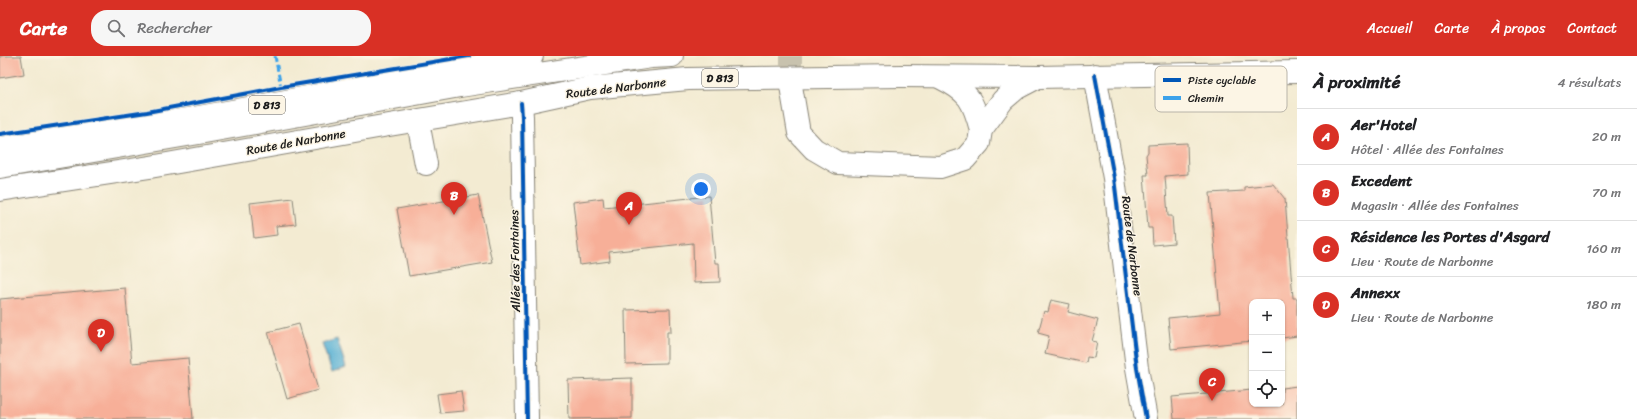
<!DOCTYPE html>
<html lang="fr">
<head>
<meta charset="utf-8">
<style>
  :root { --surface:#fff; --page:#f6f6f6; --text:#202124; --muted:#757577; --line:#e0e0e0; --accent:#d93025 }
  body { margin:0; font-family:Sriracha,sans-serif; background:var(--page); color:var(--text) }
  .controls { position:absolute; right:12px; bottom:12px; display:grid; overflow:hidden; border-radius:8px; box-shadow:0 1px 3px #0004 }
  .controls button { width:36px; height:36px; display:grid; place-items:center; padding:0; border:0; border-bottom:1px solid var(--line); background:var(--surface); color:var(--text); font:20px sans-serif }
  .you { position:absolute; left:701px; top:133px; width:14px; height:14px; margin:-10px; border:3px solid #fff; border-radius:50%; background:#1a73e8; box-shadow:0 0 0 6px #1a73e833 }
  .badge { display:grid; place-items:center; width:26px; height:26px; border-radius:50%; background:var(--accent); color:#fff; font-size:13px; font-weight:700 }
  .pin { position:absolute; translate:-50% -33px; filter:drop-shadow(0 1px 2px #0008) }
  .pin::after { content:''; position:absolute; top:21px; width:14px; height:12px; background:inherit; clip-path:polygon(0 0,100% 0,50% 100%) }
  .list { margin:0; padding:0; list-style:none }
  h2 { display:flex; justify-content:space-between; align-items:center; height:52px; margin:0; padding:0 16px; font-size:17px }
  h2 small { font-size:13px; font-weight:400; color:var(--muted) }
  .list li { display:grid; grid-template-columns:26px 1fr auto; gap:12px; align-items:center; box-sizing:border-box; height:56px; padding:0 16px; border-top:1px solid var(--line) }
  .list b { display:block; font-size:15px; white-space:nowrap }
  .list p { margin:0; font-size:13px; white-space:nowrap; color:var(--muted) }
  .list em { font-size:13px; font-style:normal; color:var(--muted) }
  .icon { flex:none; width:22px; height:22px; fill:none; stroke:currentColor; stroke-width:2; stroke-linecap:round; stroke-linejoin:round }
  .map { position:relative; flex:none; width:1297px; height:363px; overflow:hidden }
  header { display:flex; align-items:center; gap:24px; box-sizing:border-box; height:56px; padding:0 20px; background:var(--accent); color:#fff }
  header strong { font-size:19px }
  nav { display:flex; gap:22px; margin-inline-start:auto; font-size:14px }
  .search { width:280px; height:36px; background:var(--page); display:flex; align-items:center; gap:10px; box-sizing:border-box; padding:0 14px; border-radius:16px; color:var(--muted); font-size:15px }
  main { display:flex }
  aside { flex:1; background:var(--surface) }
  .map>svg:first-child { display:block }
</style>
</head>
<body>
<header>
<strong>Carte</strong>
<div class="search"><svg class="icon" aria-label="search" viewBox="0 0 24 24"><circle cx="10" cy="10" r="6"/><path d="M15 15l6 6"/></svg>Rechercher</div>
<nav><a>Accueil</a><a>Carte</a><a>À propos</a><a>Contact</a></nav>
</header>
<main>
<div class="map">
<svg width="1297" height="363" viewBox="0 0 1297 363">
  <rect width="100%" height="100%" fill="#fcf5e5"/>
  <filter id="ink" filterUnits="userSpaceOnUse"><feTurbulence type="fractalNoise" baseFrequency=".025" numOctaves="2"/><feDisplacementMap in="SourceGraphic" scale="8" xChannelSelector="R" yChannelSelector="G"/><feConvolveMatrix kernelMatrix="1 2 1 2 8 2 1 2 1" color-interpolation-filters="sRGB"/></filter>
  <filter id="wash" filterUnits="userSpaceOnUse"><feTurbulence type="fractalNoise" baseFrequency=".012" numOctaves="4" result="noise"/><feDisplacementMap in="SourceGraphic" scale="16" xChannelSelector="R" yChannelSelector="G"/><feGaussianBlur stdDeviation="0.9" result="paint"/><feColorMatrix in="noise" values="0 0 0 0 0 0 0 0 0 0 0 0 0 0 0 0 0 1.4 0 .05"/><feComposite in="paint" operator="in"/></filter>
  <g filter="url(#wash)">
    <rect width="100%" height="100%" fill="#f3ebd2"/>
    <!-- water -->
    <path fill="#57b0d4" stroke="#3a6678" d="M337 283 346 311 332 316 322 288Z"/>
    <g id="blocks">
      <!-- building -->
      <path fill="#f7af98" d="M0 0H21L24 18 0 22Z
        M1187 87 1188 118 1165 120 1168 160H1172L1174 187 1153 189 1152 172H1148L1144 119H1148L1146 99 1148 96V89Z
        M1273 128 1285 143 1293 242H1297V280L1282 282V246H1252V285L1171 293 1168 262 1220 257 1210 137 1244 135V131Z
        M478 139 492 206 409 220 397 153Z
        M709 140 715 207H719L720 226 694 227 693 187 609 196 610 205 580 209 573 146 603 142 604 151Z
        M293 142 296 168 276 170 277 179 254 182 250 147Z
        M125 232 132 307 188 302 193 363H0V243Z
        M1051 244 1070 248 1068 256 1098 264 1092 285 1097 286 1094 302 1087 301 1086 307 1045 298 1049 280 1038 277 1044 255 1048 256Z
        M670 253 671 276H667V307L626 308 625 254Z
        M299 268 318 334 287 343 268 276Z
        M632 322V362L569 363 568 324Z
        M1297 330V363H1174L1172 341 1252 334V348H1282V332Z
        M461 335 464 355 440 357 437 338Z"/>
    </g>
  </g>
  <g filter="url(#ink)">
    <use href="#blocks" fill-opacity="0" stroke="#888477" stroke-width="1"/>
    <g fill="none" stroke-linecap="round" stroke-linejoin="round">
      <!-- minor-tunnel -->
      <path stroke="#c8c2ae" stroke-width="22" stroke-dasharray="22 11" stroke-linecap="butt" d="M791 0V30"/>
      <!-- minor casing -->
      <g stroke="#888477" stroke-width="24">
        <path id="minor" d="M1095 19 1114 122 1137 312 1146 363
          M941 22C969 36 973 44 981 74
          M791 30 799 77 814 93 838 107 940 111 965 103 979 87 981 74 1003 44 1017 32 1038 21
          M521 47 522 61 527 363
          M418 66 426 108
          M0 111 199 77 460 30 651 1 672 0"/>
      </g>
      <!-- major casing -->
      <g stroke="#888477" stroke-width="24">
        <path id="major" d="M0 92 193 62 532 0
          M0 134 150 111 383 70 521 47 590 32 688 23 901 20 1038 21 1297 16"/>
      </g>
      <!-- minor -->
      <use href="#minor" stroke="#fff" stroke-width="22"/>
      <!-- major -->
      <use href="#major" stroke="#fff" stroke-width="22"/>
      <!-- quiet -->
      <path stroke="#3da2ea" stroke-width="3" stroke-dasharray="6 3" stroke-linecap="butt" d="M275 0 281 31"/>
      <!-- cycleway casing -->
      <g stroke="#fcf5e5" stroke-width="6">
        <path id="cycleway" d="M1095 19 1114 122 1137 312 1146 363
          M521 47 522 61 527 363
          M0 78 147 56 281 31 469 0"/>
      </g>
      <!-- cycleway -->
      <use href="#cycleway" stroke="#0057b8" stroke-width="4"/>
    </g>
  </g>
  <g text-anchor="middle" stroke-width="3" stroke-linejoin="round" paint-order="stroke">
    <!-- shield labels -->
    <g fill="#fcf5e5" stroke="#5f5d58" stroke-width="1">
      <rect x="702" y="13" width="36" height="18" rx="3"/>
      <rect x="249" y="40" width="36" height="18" rx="3"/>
    </g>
    <g font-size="11" font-weight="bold" fill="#1c1c1c">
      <text x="720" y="26">D 813</text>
      <text x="267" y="53">D 813</text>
    </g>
    <!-- street labels -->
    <g font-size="12" fill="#1c1c1c" stroke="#fcf5e5">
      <text transform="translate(616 32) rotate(-7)" y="4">Route de Narbonne</text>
      <text transform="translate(296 86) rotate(-10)" y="4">Route de Narbonne</text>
      <text transform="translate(1132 190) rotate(83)" y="4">Route de Narbonne</text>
      <text transform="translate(515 205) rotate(-91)" y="4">Allée des Fontaines</text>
    </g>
  </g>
  <!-- legend -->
  <rect x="1155" y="10" width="132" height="46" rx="6" fill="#fcf5e5" stroke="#b9b4a9" stroke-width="1"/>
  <rect x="1163" y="22" width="18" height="4" fill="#0057b8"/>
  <rect x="1163" y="40" width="18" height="4" fill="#3da2ea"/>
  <g font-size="11" fill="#1c1c1c">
    <text x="1188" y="28">Piste cyclable</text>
    <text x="1188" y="46">Chemin</text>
  </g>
</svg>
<div class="controls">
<button>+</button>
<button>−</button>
<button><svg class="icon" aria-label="locate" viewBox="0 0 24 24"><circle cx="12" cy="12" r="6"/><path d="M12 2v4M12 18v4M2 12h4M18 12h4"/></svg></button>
</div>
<div class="you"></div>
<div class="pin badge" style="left:629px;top:169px">A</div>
<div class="pin badge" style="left:454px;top:159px">B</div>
<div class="pin badge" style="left:1212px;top:345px">C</div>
<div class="pin badge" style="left:101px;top:296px">D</div>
</div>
<aside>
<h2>À proximité<small>4 résultats</small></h2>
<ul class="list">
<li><span class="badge">A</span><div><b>Aer'Hotel</b><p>Hôtel · Allée des Fontaines</p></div><em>20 m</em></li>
<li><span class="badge">B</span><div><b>Excedent</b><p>Magasin · Allée des Fontaines</p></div><em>70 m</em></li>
<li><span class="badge">C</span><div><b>Résidence les Portes d'Asgard</b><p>Lieu · Route de Narbonne</p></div><em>160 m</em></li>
<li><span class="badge">D</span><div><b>Annexx</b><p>Lieu · Route de Narbonne</p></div><em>180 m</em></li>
</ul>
</aside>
</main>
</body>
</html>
